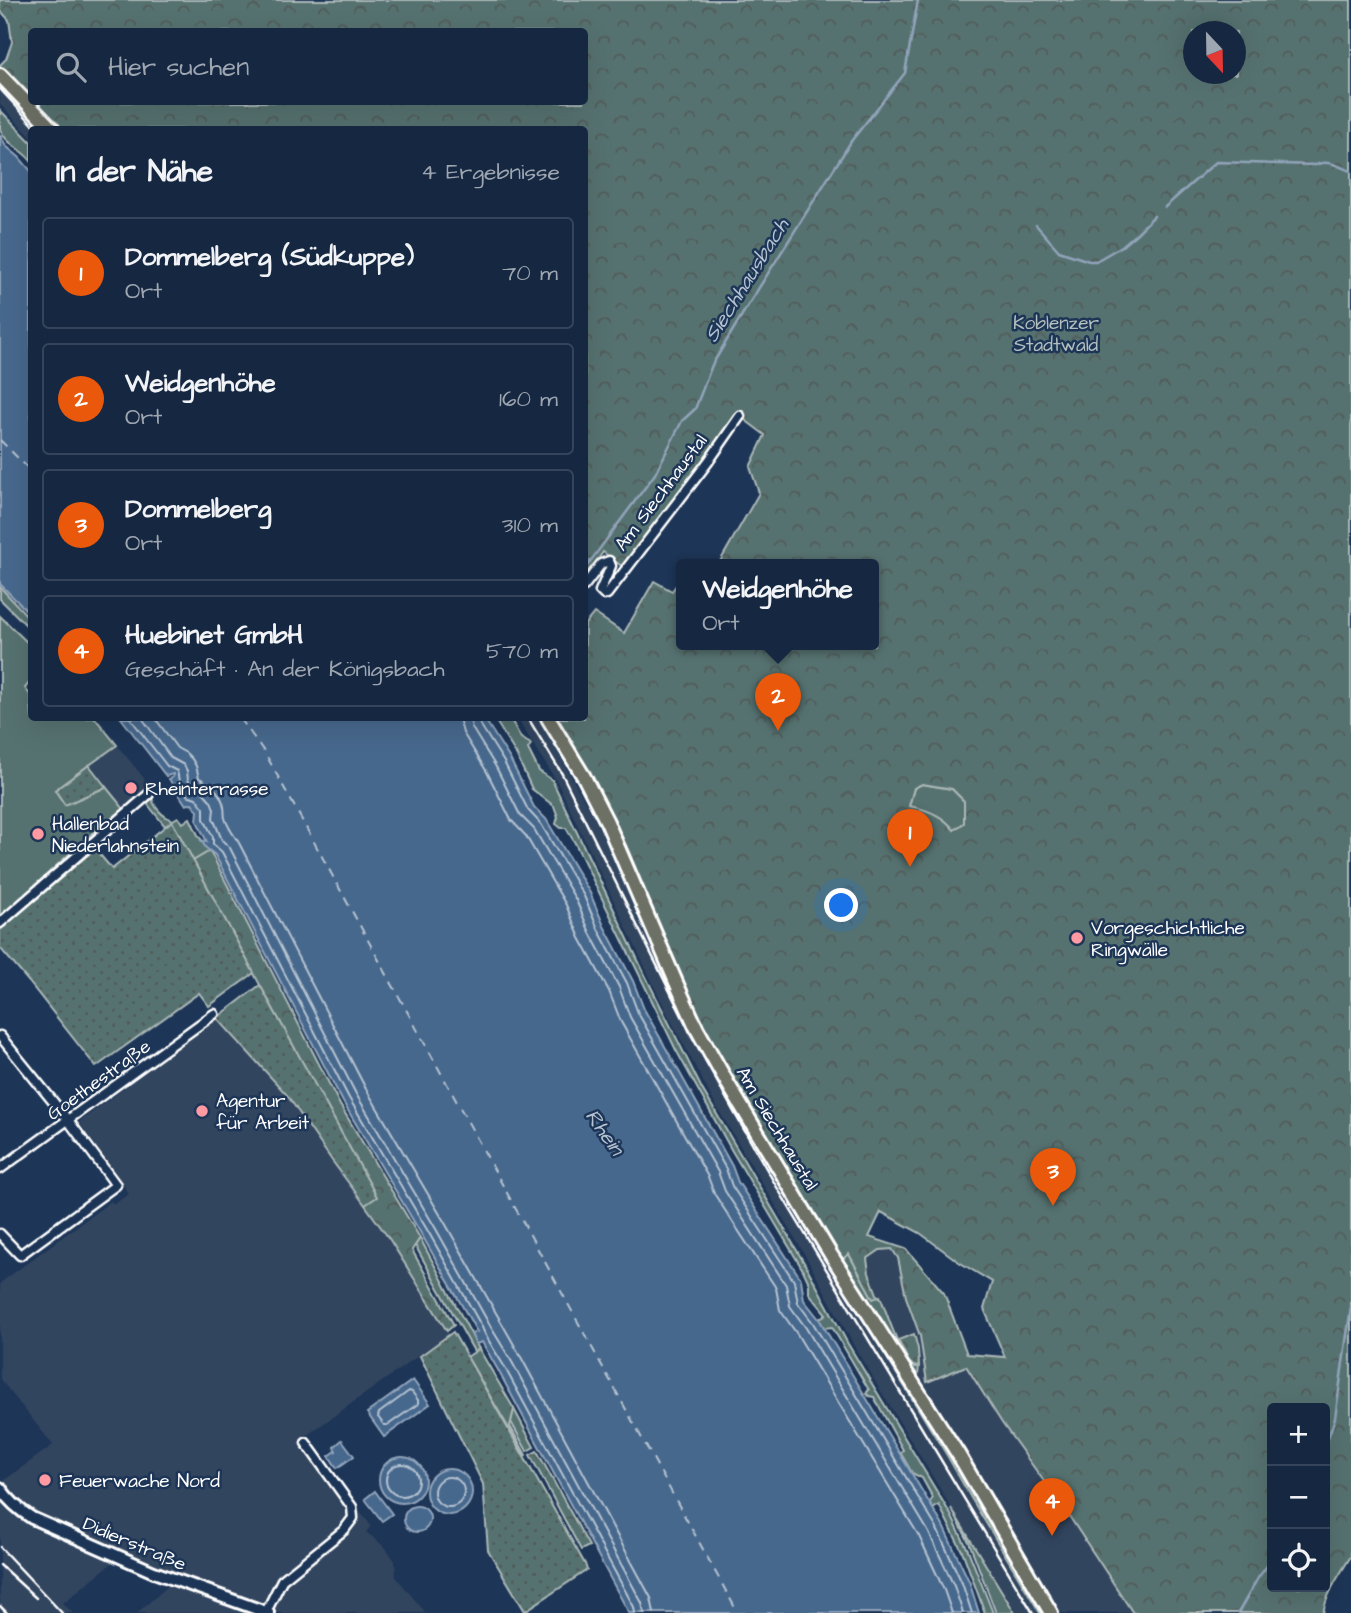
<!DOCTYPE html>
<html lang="de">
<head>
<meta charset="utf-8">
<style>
  :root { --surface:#162841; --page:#1f3048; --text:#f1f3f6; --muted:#9ea6b1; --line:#35445a; --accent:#ea580c }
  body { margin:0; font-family:"Architects Daughter",sans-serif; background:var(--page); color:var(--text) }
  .controls { position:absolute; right:21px; bottom:21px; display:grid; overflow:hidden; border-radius:7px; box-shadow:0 7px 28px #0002 }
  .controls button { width:63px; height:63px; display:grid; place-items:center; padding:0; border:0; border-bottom:2px solid var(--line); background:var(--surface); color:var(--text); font:35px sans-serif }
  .compass { position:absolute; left:1183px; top:21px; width:63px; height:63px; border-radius:50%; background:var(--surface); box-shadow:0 7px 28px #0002; rotate:158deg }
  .you { position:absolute; left:842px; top:906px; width:24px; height:24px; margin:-18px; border:5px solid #fff; border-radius:50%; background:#1a73e8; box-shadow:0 0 0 10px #1a73e833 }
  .badge { display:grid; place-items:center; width:46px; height:46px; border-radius:50%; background:var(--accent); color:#fff; font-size:23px; font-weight:700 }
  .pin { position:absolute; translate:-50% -58px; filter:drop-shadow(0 2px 4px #0008) }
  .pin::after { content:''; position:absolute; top:37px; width:24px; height:21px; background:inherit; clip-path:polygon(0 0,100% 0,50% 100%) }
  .popup { position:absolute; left:676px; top:559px; width:203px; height:91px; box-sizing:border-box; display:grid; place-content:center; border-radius:7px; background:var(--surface); filter:drop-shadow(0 2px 5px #0005); font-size:23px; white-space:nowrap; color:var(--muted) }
  .popup b { font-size:26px; color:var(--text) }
  .popup::after { content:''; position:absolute; left:50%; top:100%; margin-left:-14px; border:14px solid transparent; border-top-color:var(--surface) }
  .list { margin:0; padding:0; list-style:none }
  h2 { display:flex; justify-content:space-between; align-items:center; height:91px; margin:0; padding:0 28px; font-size:30px }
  h2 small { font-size:23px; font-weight:400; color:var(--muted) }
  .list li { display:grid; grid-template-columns:46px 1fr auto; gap:21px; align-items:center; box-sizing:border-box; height:112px; margin:0 14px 14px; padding:0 14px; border:2px solid var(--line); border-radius:7px }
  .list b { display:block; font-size:26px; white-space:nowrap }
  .list p { margin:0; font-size:23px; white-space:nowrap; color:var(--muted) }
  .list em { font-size:23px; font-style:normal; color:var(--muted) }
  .icon { flex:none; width:38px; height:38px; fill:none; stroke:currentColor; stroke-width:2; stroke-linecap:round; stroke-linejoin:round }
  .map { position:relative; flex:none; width:1351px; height:1613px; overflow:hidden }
  .search { position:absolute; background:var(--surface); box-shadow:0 7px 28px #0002; left:28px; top:28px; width:560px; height:77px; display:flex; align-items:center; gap:18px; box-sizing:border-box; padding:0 24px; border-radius:7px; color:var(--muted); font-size:26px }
  .panel { position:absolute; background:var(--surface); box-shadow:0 7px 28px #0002; left:28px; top:126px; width:560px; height:595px; border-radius:7px }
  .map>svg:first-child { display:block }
</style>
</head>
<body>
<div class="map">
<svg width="1351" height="1613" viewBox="0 0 1351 1613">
  <defs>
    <pattern id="forest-crowns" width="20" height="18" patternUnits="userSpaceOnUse" patternTransform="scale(1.75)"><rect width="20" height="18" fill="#57726f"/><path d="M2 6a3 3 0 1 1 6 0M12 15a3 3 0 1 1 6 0" fill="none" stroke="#505b5a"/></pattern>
    <pattern id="garden-dots" width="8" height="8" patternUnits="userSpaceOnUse" patternTransform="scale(1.75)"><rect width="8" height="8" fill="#57726f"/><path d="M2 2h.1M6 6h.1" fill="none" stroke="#505b5a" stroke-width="1.8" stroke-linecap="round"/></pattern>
  </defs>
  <rect width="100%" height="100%" fill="#1d3557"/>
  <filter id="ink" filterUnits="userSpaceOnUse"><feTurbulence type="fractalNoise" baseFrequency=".0143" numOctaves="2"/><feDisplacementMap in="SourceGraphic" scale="14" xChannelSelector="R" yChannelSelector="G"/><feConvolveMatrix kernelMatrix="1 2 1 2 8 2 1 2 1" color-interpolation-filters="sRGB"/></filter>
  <g filter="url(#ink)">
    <!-- built -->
    <path fill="#31445e" d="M0 85 43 129 32 130 31 137 0 104Z
      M517 718H538L540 720 598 825 627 890 717 1076 790 1201 948 1457 971 1498 1040 1613H1015L859 1355 805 1255 716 1106 667 1013 557 782Z
      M117 745 144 778 146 791 124 809 89 765Z
      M217 1018 287 1095 390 1240 449 1334 306 1436 371 1526 366 1532 386 1548 395 1561 396 1577 426 1613H137L167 1587 176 1575 119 1551 112 1563 63 1603 73 1613H0V1478L3 1481 53 1445 0 1379V1283L111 1201 114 1204 129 1194 79 1122Z
      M892 1249 898 1258 906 1297 920 1336 927 1382 966 1366 1002 1423 1071 1519 1133 1613H1056L973 1467 913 1379 920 1371 918 1349 914 1335 898 1340 881 1297H878L867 1265V1259L880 1250Z"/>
    <!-- grass -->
    <path fill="#57726f" stroke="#abb8b7" stroke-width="2" d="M0 110 31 142V161C23 150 4 143 0 128 0 123 0 115 0 110Z
      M0 587 31 620V630L0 599Z
      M0 616 31 646V681L25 688 31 696 32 718H95L117 745 55 790 65 804 106 787 124 809 88 837 0 917Z
      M494 718H510L521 738 531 744 528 749 539 771 552 780 646 977 702 1089 806 1266 848 1344 951 1515 968 1550 993 1613H985L963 1553 939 1505 933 1509 929 1503 933 1498 922 1478 912 1473 900 1452 903 1450 874 1397 869 1396 866 1393 869 1390 832 1327 824 1328 819 1319 826 1314 809 1293V1283L803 1270 732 1151 676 1050 575 843 566 828H561L556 824 558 817 554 806 532 789 516 754Z
      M922 784 952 789 964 801V823L954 830 909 806 914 788Z
      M152 796C153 807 163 817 173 820L178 817 183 823 190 818 198 835 210 851 193 861 172 822 165 826 145 801Z
      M717 1076 863 1315 938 1434 973 1497 1043 1613H1040L971 1498 948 1457 790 1201Z
      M420 1238 479 1349 475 1353 415 1245Z
      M849 1254 873 1298 880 1296C889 1318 898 1352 915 1367L919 1366 918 1376 915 1378 879 1323 842 1260Z
      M514 1409 534 1447 527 1451 511 1422Z
      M951 1508 1015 1613H996L969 1542Z"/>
    <!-- forest -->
    <path fill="url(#forest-crowns)" stroke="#abb8b7" stroke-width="2" fill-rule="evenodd" d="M0 0H1351V1556C1340 1574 1327 1592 1323 1613H1133L1071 1519 1002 1423 966 1366 927 1382 920 1336 906 1297 898 1258 892 1249 880 1250 867 1259 869 1273 878 1297 873 1299 849 1254 841 1260 720 1057 687 992 627 847 590 773 558 718H584L585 624 594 613 624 633 654 581 672 591 682 577V645H874V565H718L759 493 750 467 765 435 737 414 623 567 603 552 585 578 584 130 59 129 32 102H584V32H32L31 101 0 68V65L6 59 12 42 9 20 0 10ZM1194 32H1236V74H1194ZM922 784 952 789 964 801V823L954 830C943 815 926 809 909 806L914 788ZM881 1212 920 1233 959 1262 992 1282 984 1309 1005 1357 967 1354 944 1293 906 1249 869 1237ZM1272 1408H1325V1587H1272Z
      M210 851 340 1105 420 1238 412 1250 454 1325 447 1331 390 1240 365 1205 376 1196 312 1081 193 861Z
      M914 1334 918 1349 919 1366 915 1367 909 1362 898 1340Z
      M479 1349 514 1409 510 1426 526 1455 525 1456 467 1357Z
      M537 1451 589 1546 581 1550 530 1455Z"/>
    <!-- garden -->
    <path fill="url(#garden-dots)" stroke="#abb8b7" stroke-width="2" d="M89 765 106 787 65 805 55 790Z
      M172 821 254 973 209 1006 199 993 96 1067 29 982 0 948V930L95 849 112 869Z
      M260 985 377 1197 365 1205 333 1162 287 1095 217 1018Z
      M453 1332 585 1564 587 1570 525 1611 488 1550 483 1484 420 1356Z"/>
    <!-- water -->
    <path fill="#47688d" stroke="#91a4bb" stroke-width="2" d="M0 135 6 146 19 157 31 171V615L0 584Z
      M121 718H484L510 759 534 807 546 819 590 893 604 926 633 981 644 1009 732 1166 738 1182 801 1279 804 1300 819 1319 942 1524 969 1581 979 1613H629L498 1370 482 1342 476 1344 471 1334 477 1332 423 1237 343 1102 215 855 206 848 201 840 207 842 197 821 198 811 192 803 186 805 169 779 173 777V774L166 776Z
      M413 1380 430 1404 384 1437 367 1413Z
      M342 1440 354 1456 337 1468 329 1456 336 1451 334 1447Z
      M379 1480a23 23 0 1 1 46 0a23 23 0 1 1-46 0Z
      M426 1492a23 23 0 1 1 46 0a23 23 0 1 1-46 0Z
      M375 1491 392 1514 382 1521 365 1499Z
      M404 1519a13 13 0 1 1 26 0a13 13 0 1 1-26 0Z"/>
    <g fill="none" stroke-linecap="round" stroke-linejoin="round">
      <!-- shore -->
      <path stroke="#b5c3d1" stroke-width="2" d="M130 718 167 766 177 771 179 781 187 795 196 798 204 808V819L213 837V844L222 852 349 1098 429 1233 482 1327C484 1335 499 1357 504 1366L634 1607 635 1613
        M142 718 171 758 184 765 187 771 188 780 193 787 202 791 211 801 214 809 213 818 222 840 230 848 356 1094 436 1229 492 1329 512 1362 642 1603 644 1613
        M155 718 177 748 186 753 192 759 196 766 199 778C211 783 222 794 224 807 225 813 224 813 225 818 228 828 234 835 239 843L366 1089 445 1223 521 1357 651 1598 654 1613
        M459 718 463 733 487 772 511 820 526 836 566 905 580 938 609 991 621 1022 708 1177 715 1195 776 1288 780 1310 797 1334 919 1536 944 1590 952 1613
        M470 718 472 728 496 767 520 815 534 829 576 900 590 933 619 987 630 1017 718 1172 725 1191 786 1285 790 1306 806 1328 928 1531 954 1586 963 1613
        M479 718 480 724 504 762 528 810 541 824 584 896 598 929 627 983 638 1013 726 1169 732 1186 794 1281 798 1303 813 1323 936 1527 962 1583 972 1613
        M409 1391 412 1392 418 1400V1404L388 1425H384L378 1417 379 1413Z
        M386 1480a16 16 0 1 1 32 0a16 16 0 1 1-32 0Z
        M434 1492a15 15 0 1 1 30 0a15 15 0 1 1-30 0Z"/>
      <!-- stream -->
      <path stroke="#91a4bb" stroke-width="2.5" d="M1165 207 1216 162 1316 165C1328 159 1339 167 1351 171
        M1036 225 1059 251 1089 261H1096L1122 246 1136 234 1154 216
        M584 570 655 474 682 421 695 409 712 365 745 310 852 140 905 73 918 0
        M1325 1446 1335 1418 1351 1307
        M1238 1613 1258 1578 1272 1559"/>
      <!-- ferry -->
      <path stroke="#b5c3d1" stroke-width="2" stroke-dasharray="9 7" stroke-linecap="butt" d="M0 440 32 472
        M240 718 265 753 738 1613"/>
      <!-- street casing -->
      <g stroke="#fff" stroke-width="13">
        <path id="street" d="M584 586 601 564 609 561 611 566 600 591 604 595 607 594 708 462 740 416
          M0 923 149 794
          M0 1036 68 1120 116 1185 20 1255 0 1234
          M0 1169 214 1014
          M266 1612 282 1580 344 1530 353 1518 352 1507 306 1443"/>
      </g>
      <!-- secondary casing -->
      <g stroke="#fff" stroke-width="16">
        <path id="secondary" d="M0 1488C9 1501 19 1510 32 1518L154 1572 268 1613"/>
      </g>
      <!-- primary casing -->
      <g stroke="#fff" stroke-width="18">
        <path id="primary" d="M0 75 53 130
          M548 718 584 777 607 822 678 987 697 1029 728 1084 831 1255 958 1454 1051 1613"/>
      </g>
      <!-- street -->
      <use href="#street" stroke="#1d3557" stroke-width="8"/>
      <!-- secondary -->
      <use href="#secondary" stroke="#1d3557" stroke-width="10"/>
      <!-- primary -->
      <use href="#primary" stroke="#6c7065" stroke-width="12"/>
      <!-- rail -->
      <path stroke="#fff" stroke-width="2.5" d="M0 89 38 130
        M528 718 562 774 694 1040 735 1114 778 1189 1033 1613
        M0 1547 62 1613
        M0 1565 36 1598
        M0 1606 7 1613"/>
    </g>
  </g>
  <!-- markers -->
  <g fill="#ff9aa2" stroke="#1d3557" stroke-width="2.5">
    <circle cx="131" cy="788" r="7"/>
    <circle cx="38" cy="834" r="7"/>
    <circle cx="1077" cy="938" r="7"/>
    <circle cx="202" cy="1111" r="7"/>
    <circle cx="45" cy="1480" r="7"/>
  </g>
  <g text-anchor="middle" stroke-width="5" stroke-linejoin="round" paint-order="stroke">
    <!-- park labels -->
    <g font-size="19" fill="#b3c0be" stroke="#1d3557">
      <text x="1056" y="329">Koblenzer<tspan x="1056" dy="22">Stadtwald</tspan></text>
    </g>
    <!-- street labels -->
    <g font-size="19" fill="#fff" stroke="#1d3557">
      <text transform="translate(660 492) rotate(-53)" y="7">Am Siechhaustal</text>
      <text transform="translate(98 1079) rotate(-36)" y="7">Goethestraße</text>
      <text transform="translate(778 1128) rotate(59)" y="7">Am Siechhaustal</text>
      <text transform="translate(135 1543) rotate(23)" y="7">Didierstraße</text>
    </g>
    <!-- poi labels -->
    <g font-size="19" fill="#fff" stroke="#1d3557" text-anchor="start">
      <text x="145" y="795">Rheinterrasse</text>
      <text x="52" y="830">Hallenbad<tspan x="52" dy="22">Niederlahnstein</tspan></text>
      <text x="1091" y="934">Vorgeschichtliche<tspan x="1091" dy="22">Ringwälle</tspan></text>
      <text x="216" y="1107">Agentur<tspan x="216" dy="22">für Arbeit</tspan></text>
      <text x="59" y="1487">Feuerwache Nord</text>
    </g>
    <!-- water labels -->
    <g font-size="21" font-style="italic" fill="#b5c3d1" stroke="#1d3557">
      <text transform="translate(746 280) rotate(-58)" y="7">Siechhausbach</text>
      <text transform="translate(605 1132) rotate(55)" y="7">Rhein</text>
    </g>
  </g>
</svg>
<div class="controls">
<button>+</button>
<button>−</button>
<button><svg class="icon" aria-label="locate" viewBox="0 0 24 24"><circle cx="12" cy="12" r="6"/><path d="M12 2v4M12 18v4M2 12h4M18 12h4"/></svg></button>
</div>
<svg class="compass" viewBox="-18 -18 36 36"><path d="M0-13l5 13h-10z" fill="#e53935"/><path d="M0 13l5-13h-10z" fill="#9ea6b1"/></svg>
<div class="you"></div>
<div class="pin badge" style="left:910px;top:867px">1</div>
<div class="pin badge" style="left:778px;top:731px">2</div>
<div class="popup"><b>Weidgenhöhe</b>Ort</div>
<div class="pin badge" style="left:1053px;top:1206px">3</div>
<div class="pin badge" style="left:1052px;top:1536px">4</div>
<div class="search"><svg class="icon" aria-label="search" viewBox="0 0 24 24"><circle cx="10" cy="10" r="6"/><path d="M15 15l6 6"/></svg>Hier suchen</div>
<section class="panel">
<h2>In der Nähe<small>4 Ergebnisse</small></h2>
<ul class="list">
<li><span class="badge">1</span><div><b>Dommelberg (Südkuppe)</b><p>Ort</p></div><em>70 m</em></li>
<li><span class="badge">2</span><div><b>Weidgenhöhe</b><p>Ort</p></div><em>160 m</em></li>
<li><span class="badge">3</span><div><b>Dommelberg</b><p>Ort</p></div><em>310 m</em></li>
<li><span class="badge">4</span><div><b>Huebinet GmbH</b><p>Geschäft · An der Königsbach</p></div><em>570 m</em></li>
</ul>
</section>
</div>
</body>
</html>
